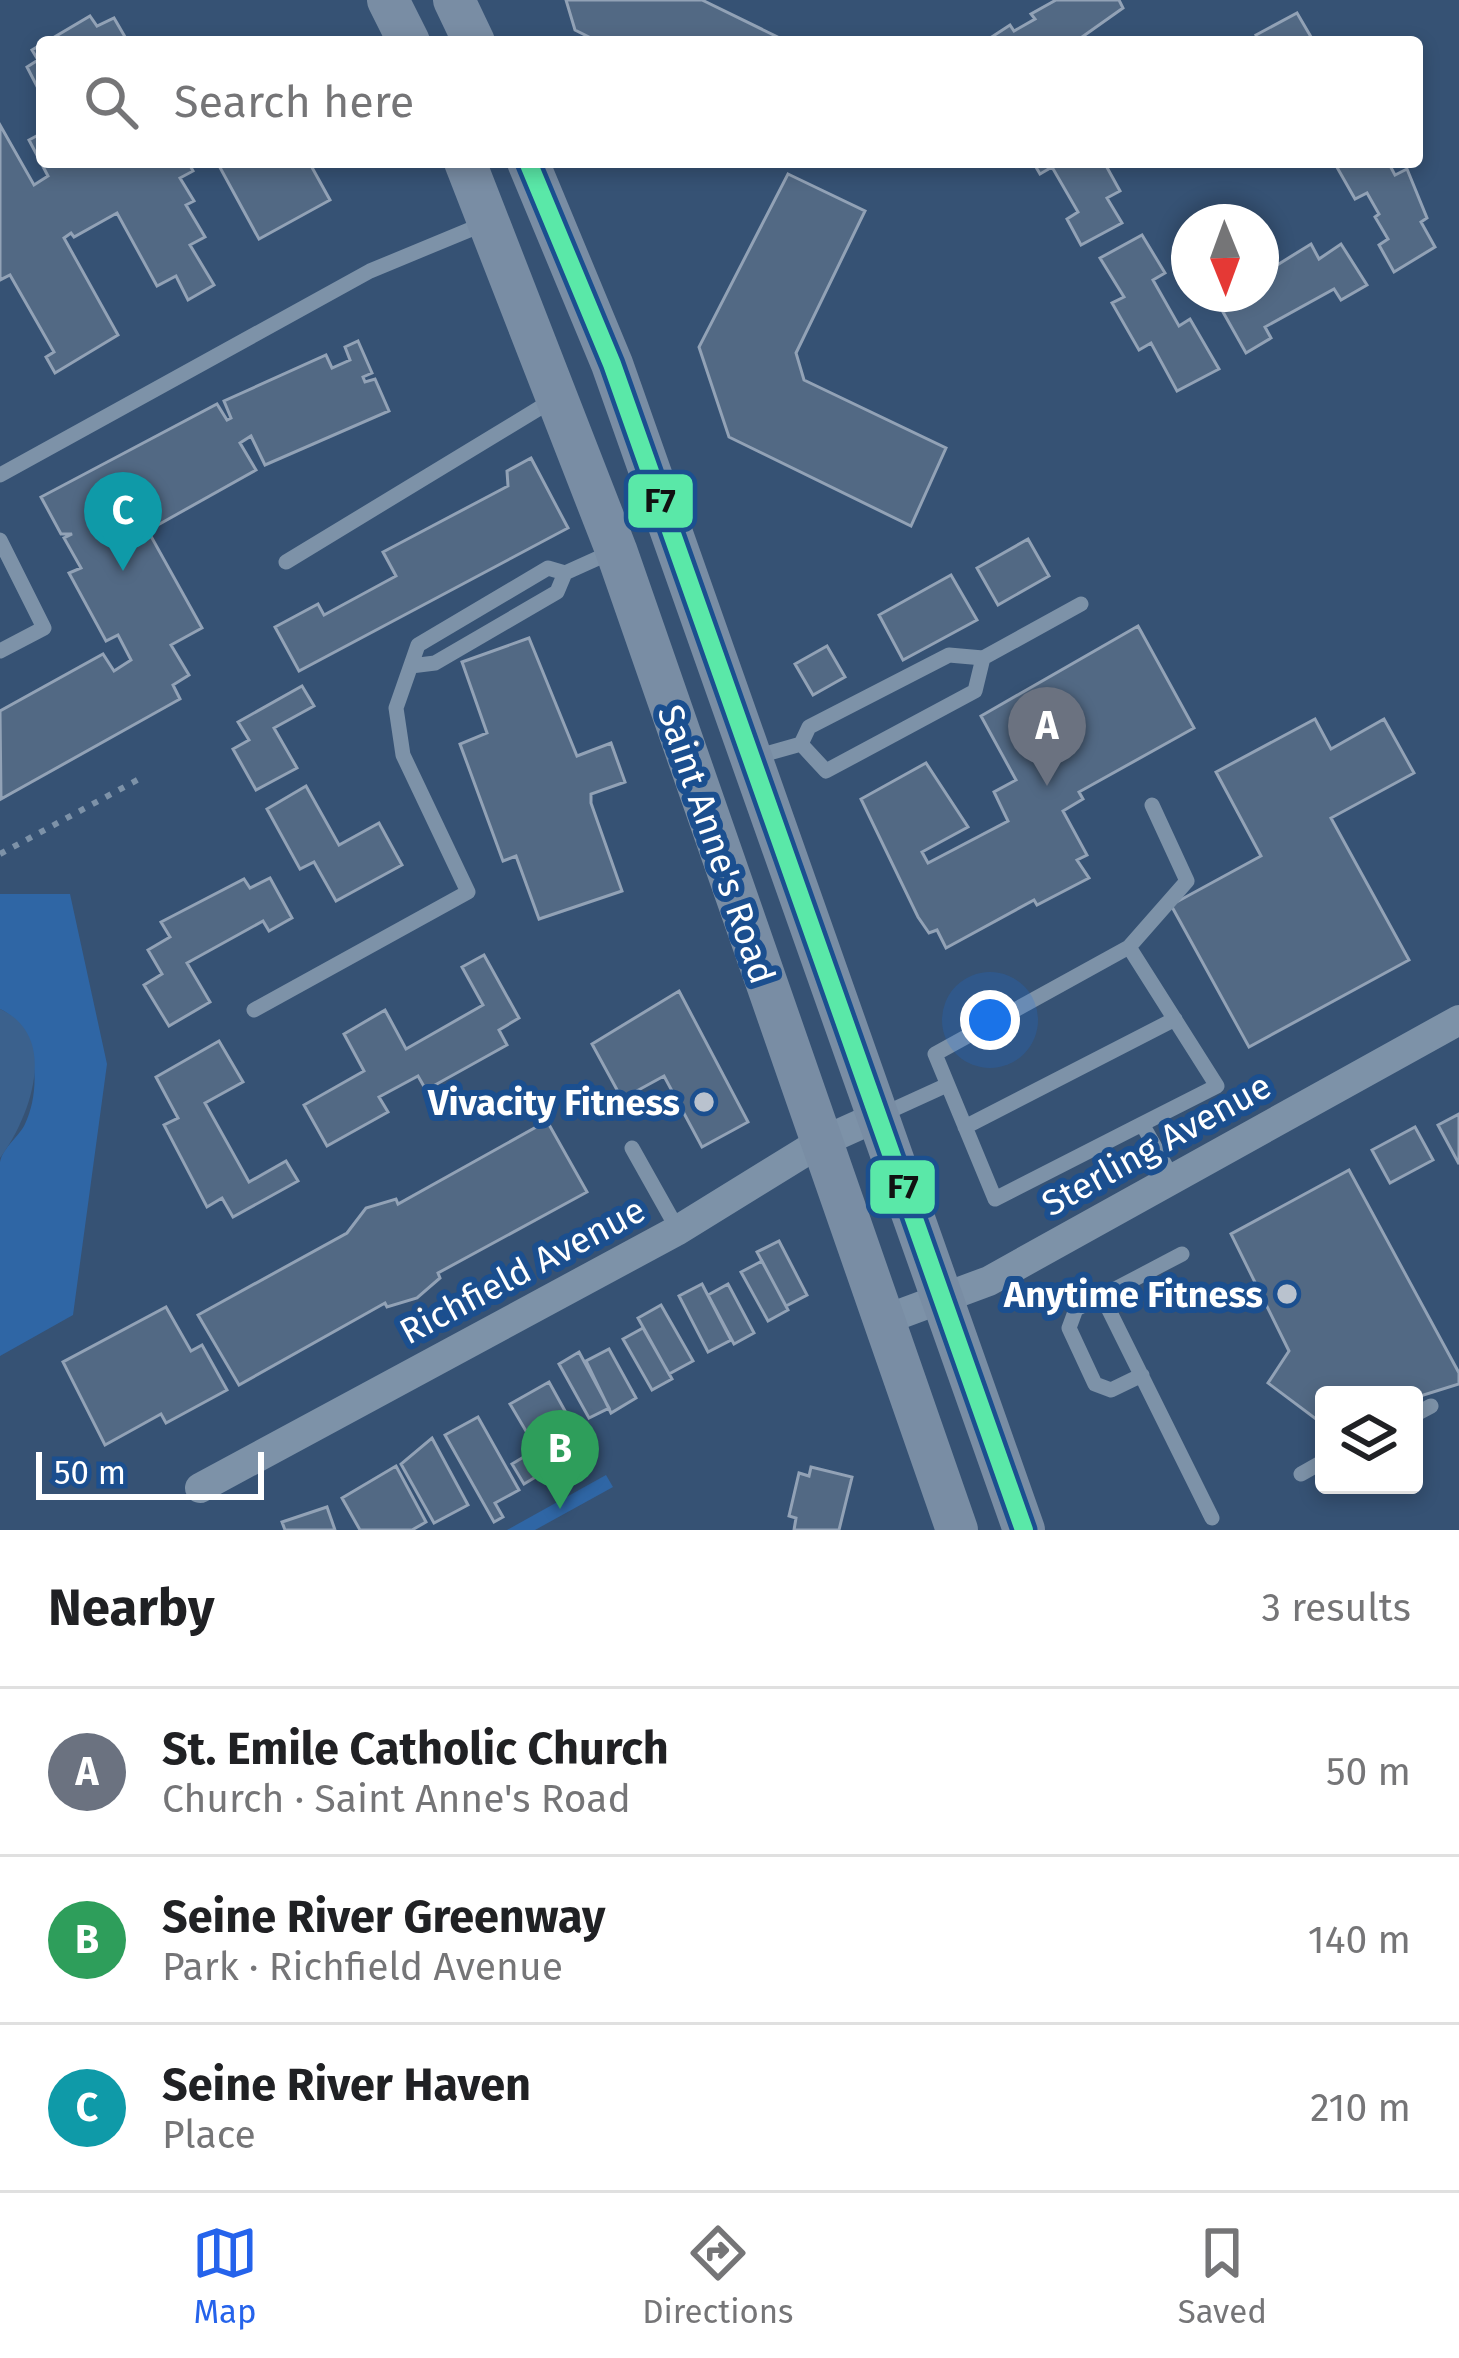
<!DOCTYPE html>
<html lang="en">
<head>
<meta charset="utf-8">
<style>
  :root { --surface:#fff; --page:#f2f2f2; --text:#202124; --muted:#757577; --line:#e0e0e0; --accent:#2563eb }
  body { margin:0; font-family:"Fira Sans",sans-serif; background:var(--page); color:var(--text) }
  .controls { position:absolute; right:36px; bottom:36px; display:grid; overflow:hidden; border-radius:12px; box-shadow:0 6px 18px #0003 }
  .controls button { width:108px; height:108px; display:grid; place-items:center; padding:0; border:0; border-bottom:3px solid var(--line); background:var(--surface); color:var(--text); font:60px sans-serif }
  .compass { position:absolute; left:1171px; top:204px; width:108px; height:108px; border-radius:50%; background:var(--surface); box-shadow:0 6px 18px #0003; rotate:179deg }
  .scale { position:absolute; left:36px; bottom:30px; width:228px; box-sizing:border-box; padding-left:12px; border:6px solid #fff; border-top:0; font-size:33px; line-height:42px; white-space:nowrap; color:#fff; -webkit-text-stroke:9px #1b4f8f; paint-order:stroke }
  .you { position:absolute; left:990px; top:1020px; width:42px; height:42px; margin:-30px; border:9px solid #fff; border-radius:50%; background:#1a73e8; box-shadow:0 0 0 18px #1a73e833 }
  .badge { display:grid; place-items:center; width:78px; height:78px; border-radius:50%; background:var(--accent); color:#fff; font-size:39px; font-weight:700 }
  .pin { position:absolute; translate:-50% -99px; filter:drop-shadow(0 3px 6px #0008) }
  .pin::after { content:''; position:absolute; top:63px; width:42px; height:36px; background:inherit; clip-path:polygon(0 0,100% 0,50% 100%) }
  .list { margin:0; padding:0; list-style:none }
  h2 { display:flex; justify-content:space-between; align-items:center; height:156px; margin:0; padding:0 48px; font-size:51px }
  h2 small { font-size:39px; font-weight:400; color:var(--muted) }
  .list li { display:grid; grid-template-columns:78px 1fr auto; gap:36px; align-items:center; box-sizing:border-box; height:168px; padding:0 48px; border-top:3px solid var(--line) }
  .list b { display:block; font-size:45px; white-space:nowrap }
  .list p { margin:0; font-size:39px; white-space:nowrap; color:var(--muted) }
  .list em { font-size:39px; font-style:normal; color:var(--muted) }
  .icon { flex:none; width:66px; height:66px; fill:none; stroke:currentColor; stroke-width:2; stroke-linecap:round; stroke-linejoin:round }
  .map { position:relative; flex:none; width:1459px; height:1530px; overflow:hidden }
  .search { position:absolute; background:var(--surface); box-shadow:0 6px 18px #0003; left:36px; right:36px; top:36px; height:132px; display:flex; align-items:center; gap:30px; box-sizing:border-box; padding:0 42px; border-radius:12px; color:var(--muted); font-size:45px }
  .sheet { height:660px; background:var(--surface) }
  nav { display:flex; justify-content:space-around; align-items:center; box-sizing:border-box; height:168px; border-top:3px solid var(--line); background:var(--surface); font-size:33px; color:var(--muted) }
  nav a { display:grid; justify-items:center; gap:6px }
  nav .on { color:var(--accent) }
  .map>svg:first-child { display:block }
</style>
</head>
<body>
<div class="map">
<svg width="1459" height="1530" viewBox="0 0 1459 1530">
  <rect width="100%" height="100%" fill="#365274"/>
  <!-- green -->
  <path fill="#2f66a5" d="M0 894H70L107 1064 73 1315 0 1356C0 1303 0 1210 0 1162 3 1147 19 1137 25 1124 42 1089 38 1027 0 1009Z
    M606 1475 613 1487 535 1530H507Z"/>
  <!-- water -->
  <path fill="#3b618d" d="M0 1009C61 1037 29 1119 0 1158Z"/>
  <!-- building -->
  <path fill="#526984" stroke="#92a2b6" stroke-width="3" d="M566 0H702L788 42H599L575 30Z
    M1056 0H1119L1123 8 1075 42H984L1010 25 1014 31 1035 19 1031 14Z
    M1297 13 1314 42H1260L1256 35Z
    M90 16 97 26 114 18 128 42H46Z
    M42 44V96L27 67 38 60 32 50Z
    M0 125 34 185 48 176 29 140 42 133V162H188L193 171 180 178 194 201 186 205 205 237 190 245 214 285 188 300 176 276 157 286 117 213 74 237 71 233 64 238 118 335 55 373 46 357 54 352 10 275 0 280Z
    M217 162H309L330 200 259 239Z
    M1033 162H1104L1120 191 1107 198 1122 223 1081 245 1067 219 1078 212 1052 167 1040 174Z
    M1334 162H1388L1395 175 1407 169 1427 218 1421 222 1435 247 1394 272 1379 245 1388 239 1375 217 1379 214 1367 193 1355 199Z
    M788 174 865 211 796 353 804 380 946 448 911 526 729 437 699 347Z
    M1142 235 1165 273 1153 280 1179 326 1190 319 1219 369 1177 391 1151 343 1139 350 1112 303 1124 297 1100 258Z
    M1311 244 1319 259 1341 244 1367 285 1341 300 1334 289 1265 327 1271 338 1246 353 1223 312 1248 298 1246 294H1261V275Z
    M358 341 372 373 363 377 365 382 375 379 389 411 265 465 251 436 240 443 256 470 156 526 142 500 125 508 139 534 147 529 202 628 171 645 189 675 173 685 180 699 1 799 0 711 103 654 114 671 131 660 118 635 106 641 69 573 81 568 64 538 72 534H61L41 497 217 404 227 420 231 418 224 401 326 355 332 368 350 360 345 347Z
    M531 458 568 528 299 671 275 627 318 604 324 615 396 576 383 552 508 486 507 471Z
    M1028 539 1049 576 998 605 977 568Z
    M951 575 977 620 903 660 879 615Z
    M1138 626 1194 728 1079 792 1083 799 1063 811 1087 855 1077 860 1089 878 1037 905 1034 900 946 948 937 930 929 933 918 917 861 799 926 763 968 827 922 852 928 863 1008 821 994 792 1016 780 981 716Z
    M529 638 577 756 611 743 625 782 591 794V803L622 891 539 919 516 856 503 861 460 744 487 733 462 662Z
    M827 646 845 677 813 695 795 664Z
    M302 686 314 706 274 728 297 768 256 790 233 749 249 740 238 722Z
    M1315 719 1331 749 1384 719 1414 773 1331 818 1409 960 1249 1047 1171 905 1261 856 1216 772Z
    M306 786 339 845 379 823 402 865 336 901 314 862 300 869 267 809Z
    M270 878 292 918 269 931 263 921 187 963 210 1002 169 1026 144 985 162 974 148 950 170 937 161 922 244 879 250 888Z
    M484 955 519 1018 499 1030 507 1045 426 1090 418 1076 379 1097 388 1112 327 1146 304 1105 364 1071 344 1034 385 1010 406 1049 483 1005 462 967Z
    M679 991 748 1122 702 1147 664 1076 622 1099 592 1044Z
    M219 1041 243 1082 205 1103 249 1182 286 1161 298 1181 233 1217 222 1198 207 1207 164 1125 178 1118 156 1077Z
    M1459 1114V1164L1438 1125Z
    M547 1121 587 1192 438 1273 440 1278 417 1298 387 1307 385 1303 239 1385 198 1315 347 1233 366 1208 396 1199 398 1204Z
    M1415 1127 1433 1160 1390 1183 1372 1150Z
    M1349 1170 1459 1373V1384L1414 1398 1324 1395V1425L1268 1383 1289 1351 1231 1234Z
    M779 1241 807 1295 786 1306 757 1252Z
    M762 1261 788 1310 768 1321 741 1272Z
    M702 1284 731 1340 708 1352 679 1296Z
    M728 1284 754 1333 734 1344 708 1295Z
    M661 1305 693 1361 669 1374 638 1318Z
    M166 1307 191 1351 202 1345 227 1390 166 1423 161 1414 105 1445 63 1362Z
    M643 1328 672 1379 652 1390 623 1339Z
    M609 1349 636 1398 611 1413 586 1361Z
    M579 1352 609 1408 589 1418 559 1364Z
    M549 1382 570 1420 546 1433 550 1441 536 1448 510 1404Z
    M478 1417 519 1490 495 1503 503 1517 494 1522 445 1435Z
    M432 1438 468 1505 434 1523 401 1464Z
    M527 1455 539 1475 524 1484 512 1464Z
    M396 1466 426 1522 412 1530H360L342 1498Z
    M811 1467 852 1477 839 1530H794L796 1518 789 1516 799 1473 809 1476Z
    M327 1507 335 1530H285L282 1522Z"/>
  <g fill="none" stroke-linecap="round" stroke-linejoin="round">
    <!-- path -->
    <path stroke="#7d92a8" stroke-width="6" stroke-dasharray="6 9" stroke-linecap="butt" d="M0 854 141 778"/>
    <!-- lane -->
    <path stroke="#7d92a8" stroke-width="15" d="M0 475 370 271 486 223
      M0 540 44 628 0 651
      M286 562 556 398
      M411 666 435 663 557 592 565 573
      M801 744 809 727 949 655 983 658 1081 604
      M755 757 801 744 826 771 975 691 983 658
      M1129 947 1187 881 1152 805
      M254 1010 468 892 403 755 396 708 418 645 548 568 565 573 616 550
      M879 1116 947 1085
      M1142 1124 995 1199 935 1054 1129 947 1217 1086 1142 1124 1173 1179
      M965 1127 1175 1019
      M632 1148 678 1230
      M1182 1254 1102 1296 1212 1518
      M1102 1296 1076 1309 1069 1328 1095 1384 1111 1390 1142 1375
      M1414 1415 1431 1406
      M1301 1474 1324 1461"/>
    <!-- street -->
    <path stroke="#7d92a8" stroke-width="30" d="M884 1320 989 1281 1459 1020
      M200 1488 678 1230 819 1143 879 1116"/>
    <!-- secondary -->
    <path stroke="#798da4" stroke-width="42" d="M388 0 409 42
      M454 0 474 42
      M465 162 616 550 957 1530
      M528 162 612 364 1024 1530"/>
    <!-- bus-1 casing -->
    <g stroke="#1b4f8f" stroke-width="27">
      <path id="bus-1" d="M528 162 612 364 1024 1530"/>
    </g>
    <!-- bus-1 -->
    <use href="#bus-1" stroke="#5ae8a8" stroke-width="18"/>
  </g>
  <!-- markers -->
  <g fill="#b9c2ce" stroke="#1b4f8f" stroke-width="4.5">
    <circle cx="704" cy="1102" r="12"/>
    <circle cx="1287" cy="1294" r="12"/>
  </g>
  <g text-anchor="middle" stroke-width="12" stroke-linejoin="round" paint-order="stroke">
    <!-- street labels -->
    <g font-size="36" fill="#fff" stroke="#1b4f8f">
      <text transform="translate(717 844) rotate(71)" y="13">Saint Anne's Road</text>
      <text transform="translate(1156 1144) rotate(-29)" y="13">Sterling Avenue</text>
      <text transform="translate(522 1270) rotate(-28)" y="13">Richfield Avenue</text>
    </g>
    <!-- poi labels -->
    <g font-size="36" font-weight="bold" fill="#fff" stroke="#1b4f8f" text-anchor="end">
      <text x="680" y="1115">Vivacity Fitness</text>
      <text x="1263" y="1307">Anytime Fitness</text>
    </g>
  </g>
  <g stroke="#1b4f8f" stroke-width="4.5">
    <rect x="626" y="472" width="69" height="58" rx="12" fill="#5ae8a8"/>
    <rect x="868" y="1158" width="69" height="58" rx="12" fill="#5ae8a8"/>
  </g>
  <g font-size="33" text-anchor="middle" font-weight="bold" fill="#111">
    <text x="660" y="512">F7</text>
    <text x="903" y="1198">F7</text>
  </g>
</svg>
<div class="controls">
<button><svg class="icon" aria-label="layers" viewBox="0 0 24 24"><path d="M12 4l9 5-9 5-9-5zM3 14l9 5 9-5"/></svg></button>
</div>
<svg class="compass" viewBox="-18 -18 36 36"><path d="M0-13l5 13h-10z" fill="#e53935"/><path d="M0 13l5-13h-10z" fill="#757577"/></svg>
<div class="scale">50 m</div>
<div class="you"></div>
<div class="pin badge" style="left:1047px;top:786px;background:#6b7280">A</div>
<div class="pin badge" style="left:560px;top:1509px;background:#2e9e5b">B</div>
<div class="pin badge" style="left:123px;top:571px;background:#0f9aa8">C</div>
<div class="search"><svg class="icon" aria-label="search" viewBox="0 0 24 24"><circle cx="10" cy="10" r="6"/><path d="M15 15l6 6"/></svg>Search here</div>
</div>
<section class="sheet">
<h2>Nearby<small>3 results</small></h2>
<ul class="list">
<li><span class="badge" style="background:#6b7280">A</span><div><b>St. Emile Catholic Church</b><p>Church · Saint Anne's Road</p></div><em>50 m</em></li>
<li><span class="badge" style="background:#2e9e5b">B</span><div><b>Seine River Greenway</b><p>Park · Richfield Avenue</p></div><em>140 m</em></li>
<li><span class="badge" style="background:#0f9aa8">C</span><div><b>Seine River Haven</b><p>Place</p></div><em>210 m</em></li>
</ul>
</section>
<nav>
<a class="on"><svg class="icon" aria-label="map" viewBox="0 0 24 24"><path d="M3 6l6-2 6 2 6-2v14l-6 2-6-2-6 2zM9 4v14M15 6v14"/></svg>Map</a>
<a><svg class="icon" aria-label="directions" viewBox="0 0 24 24"><path d="M12 3l9 9-9 9-9-9zM9 14v-3h6M13 9l2 2-2 2"/></svg>Directions</a>
<a><svg class="icon" aria-label="saved" viewBox="0 0 24 24"><path d="M7 4h10v16l-5-4-5 4z"/></svg>Saved</a>
</nav>
</body>
</html>
